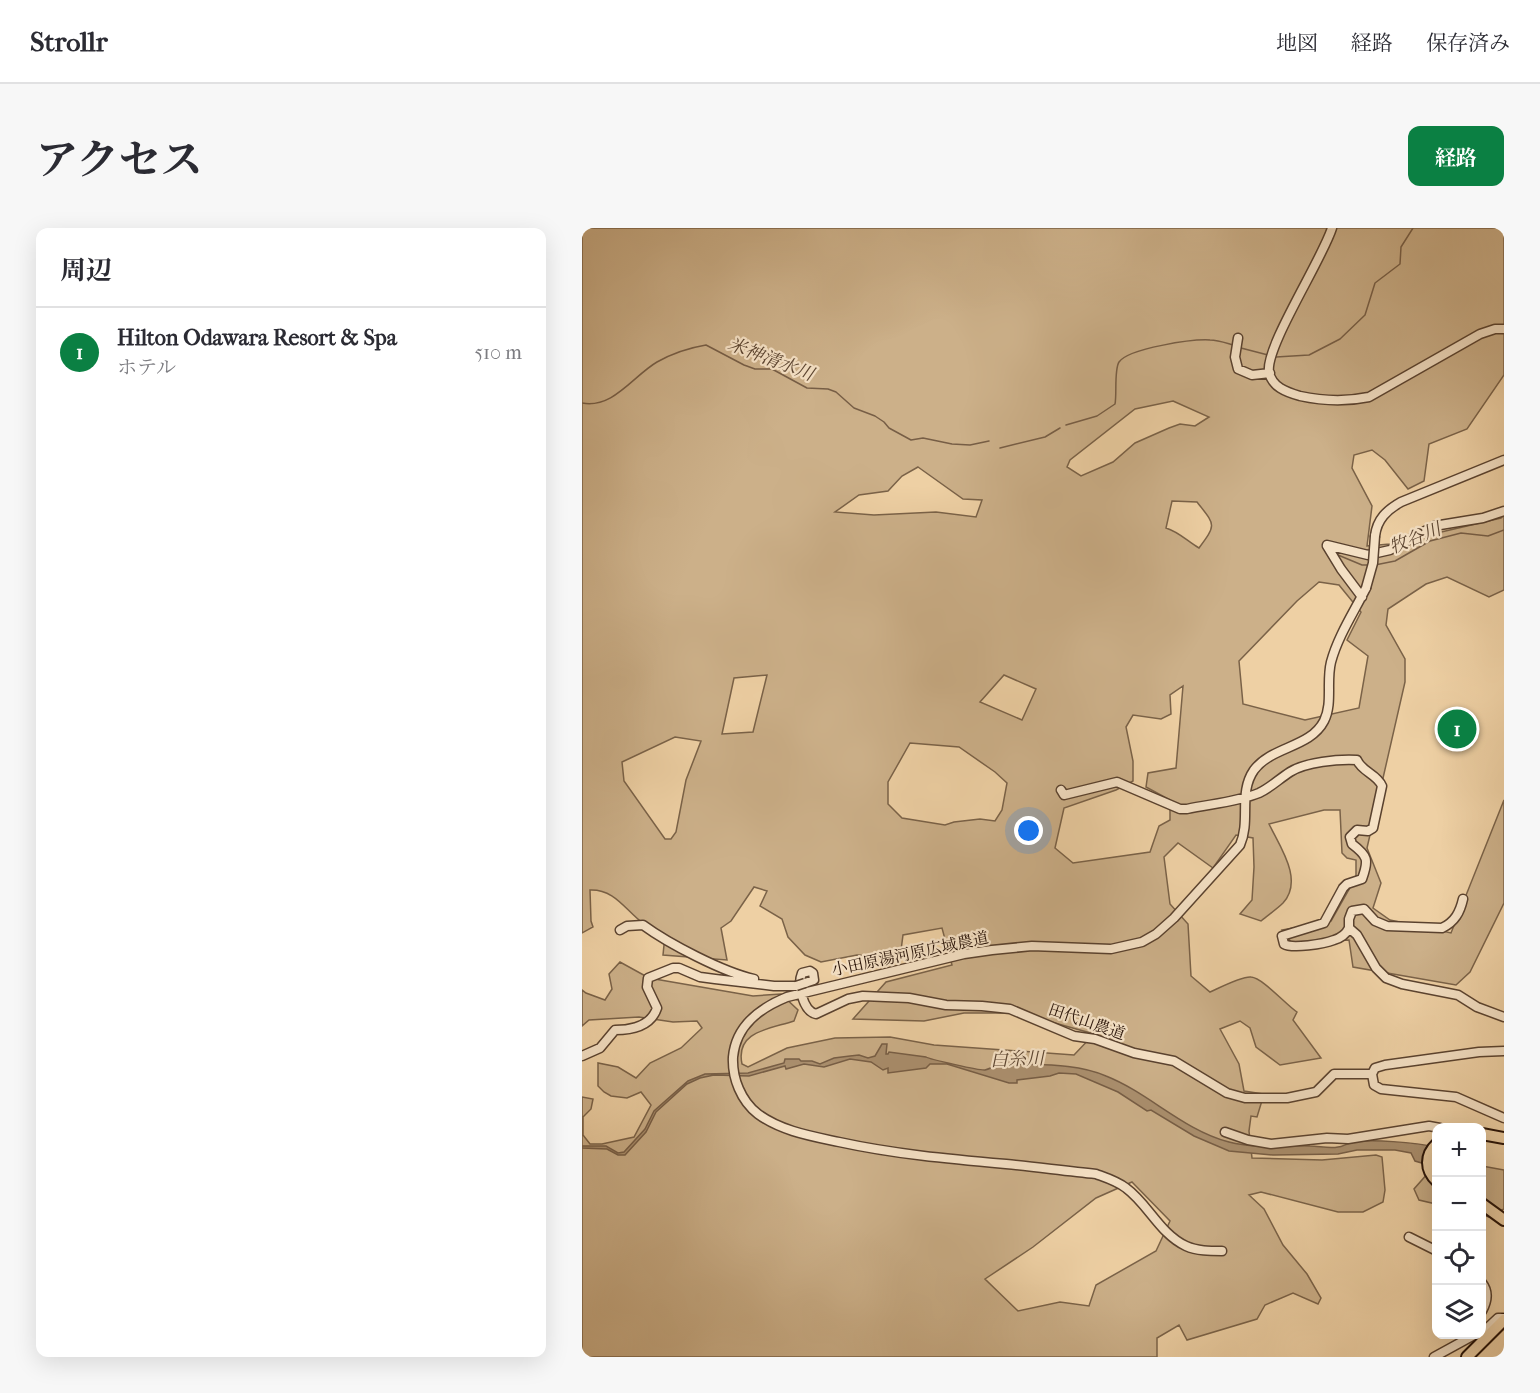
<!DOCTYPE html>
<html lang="ja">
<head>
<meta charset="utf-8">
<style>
  :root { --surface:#fff; --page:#f7f7f7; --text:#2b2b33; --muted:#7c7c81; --line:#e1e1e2; --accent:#0b8043 }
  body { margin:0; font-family:"IM FELL French Canon","Noto Serif JP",serif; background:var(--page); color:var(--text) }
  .controls { position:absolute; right:18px; bottom:18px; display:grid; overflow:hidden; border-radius:12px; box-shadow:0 6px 24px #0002 }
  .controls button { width:54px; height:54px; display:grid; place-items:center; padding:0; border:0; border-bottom:2px solid var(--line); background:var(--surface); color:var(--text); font:30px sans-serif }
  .you { position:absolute; left:447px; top:603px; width:21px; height:21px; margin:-15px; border:4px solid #fff; border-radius:50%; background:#1a73e8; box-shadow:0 0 0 9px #1a73e833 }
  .badge { display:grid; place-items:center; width:39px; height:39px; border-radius:50%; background:var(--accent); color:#fff; font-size:20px; font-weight:700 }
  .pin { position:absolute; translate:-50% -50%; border:3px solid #fff; box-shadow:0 2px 6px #0006 }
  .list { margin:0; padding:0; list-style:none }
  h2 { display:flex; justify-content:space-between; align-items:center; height:78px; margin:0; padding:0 24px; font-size:26px }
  h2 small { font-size:20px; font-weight:400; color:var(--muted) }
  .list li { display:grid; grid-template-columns:39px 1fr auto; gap:18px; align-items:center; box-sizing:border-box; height:90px; padding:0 24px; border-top:2px solid var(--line) }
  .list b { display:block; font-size:22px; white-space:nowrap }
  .list p { margin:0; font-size:20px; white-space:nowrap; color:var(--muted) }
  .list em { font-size:20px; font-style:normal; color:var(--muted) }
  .icon { flex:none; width:33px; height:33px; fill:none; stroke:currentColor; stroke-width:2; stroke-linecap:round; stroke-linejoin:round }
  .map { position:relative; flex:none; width:922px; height:1129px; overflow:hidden; border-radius:12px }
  header { display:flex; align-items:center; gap:36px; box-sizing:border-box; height:84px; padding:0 30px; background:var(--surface); border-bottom:2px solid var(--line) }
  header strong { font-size:28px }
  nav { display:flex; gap:33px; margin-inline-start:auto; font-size:21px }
  .intro { display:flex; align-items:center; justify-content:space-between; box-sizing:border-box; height:144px; padding:0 36px }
  h1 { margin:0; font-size:42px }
  .button { padding:15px 27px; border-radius:12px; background:var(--accent); color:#fff; font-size:21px; font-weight:700 }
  main { display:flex; gap:36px; padding:0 36px }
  aside { flex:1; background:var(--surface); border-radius:12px; box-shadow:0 6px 24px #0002 }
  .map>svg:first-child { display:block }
</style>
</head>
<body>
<header>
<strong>Strollr</strong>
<nav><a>地図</a><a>経路</a><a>保存済み</a></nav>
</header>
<div class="intro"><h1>アクセス</h1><a class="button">経路</a></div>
<main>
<aside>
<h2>周辺<small></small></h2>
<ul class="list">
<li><span class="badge">1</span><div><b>Hilton Odawara Resort &amp; Spa</b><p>ホテル</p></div><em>510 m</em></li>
</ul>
</aside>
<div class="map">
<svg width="922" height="1129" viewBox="0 0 922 1129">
  <rect width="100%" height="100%" fill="#eed0a4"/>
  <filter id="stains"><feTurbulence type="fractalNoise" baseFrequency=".00333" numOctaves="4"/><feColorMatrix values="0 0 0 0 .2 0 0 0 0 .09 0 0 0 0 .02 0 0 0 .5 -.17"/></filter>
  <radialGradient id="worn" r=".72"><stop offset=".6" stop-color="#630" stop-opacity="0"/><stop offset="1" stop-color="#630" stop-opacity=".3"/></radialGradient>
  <!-- green -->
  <path fill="#ccb089" stroke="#7a6248" stroke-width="1.5" fill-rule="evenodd" d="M0 0H922V147L885 201 847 216 842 253 826 261 803 232 790 222 772 227 770 240 790 278 785 318 808 316 919 290 922 287V362L907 369 865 349 844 356 806 381 804 397 823 431V454L785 620 799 655 791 680 808 692 869 705 922 572V675L888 744 874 757 771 739 767 712 709 714 700 702 749 693 774 649V632L765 630 760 625 758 582H742L687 596C698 619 722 652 701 675 695 681 686 687 679 693L658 686 670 672 672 639 671 610 654 607 631 640 596 615 582 629 588 676 606 696 609 748 628 764C637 760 660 748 669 749 681 750 703 776 715 784L711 792 739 830 698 837 674 819 668 800 658 793 638 801 657 836 662 863 682 866 675 889 669 888 667 903 670 930 740 932 794 927 800 929 803 962 801 974 781 984H756L679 964 667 967 682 981 701 1017 725 1046 739 1070 736 1076 711 1065 683 1077 675 1091 605 1112 597 1097 575 1110V1129H0V869L11 871 9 881 1 889V907L8 916H20L52 909 69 877 59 864 45 870 29 868 22 864 16 858V835L36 839 54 850 68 835 99 820 120 800 115 793 91 794 57 789 7 792 0 798V762L4 765 23 772 30 761 27 746 38 734 67 750 171 768 199 766 216 782 212 793C188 801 153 803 160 836L166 839 205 820 253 810 308 809 352 817 492 827 512 806 437 785H382L342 793 271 791 304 754 370 737 360 700 321 707 318 730 275 727 239 734 223 727 206 709 200 691 178 678 185 663 172 659 149 693 139 700 145 732 81 727 83 707C76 703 69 700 62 696 43 682 33 661 8 662L9 693 11 699 0 705ZM591 173 627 189 613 198 598 196 587 200 553 215 531 234 499 248 485 239 488 232 553 181ZM336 239 381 271 400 272 394 289 354 284 292 287 253 284 277 267 306 263 320 248ZM590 273 615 274C633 297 635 296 617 320 605 313 597 304 584 300ZM737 354 757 357 779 384 765 412 786 428 777 480 723 492 661 476 657 433 715 373ZM185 447 171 504 140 506 152 450ZM422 447 454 461 440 492 398 474ZM601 458 594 540 566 545 564 559 588 572V592L577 598 568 624 491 635 473 620 482 580 534 562 551 553V533L544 499 551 487 579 491 589 486 588 467ZM93 509 119 513 104 552 94 604 89 611H83L42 553 40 534ZM328 515 377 519 413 544 425 555 420 582 413 593 398 591 372 594 363 597 320 590 306 576V554ZM550 954 588 993 574 1023 514 1057 507 1078 478 1074 436 1083 403 1051 451 1019 514 970Z
    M854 936V976L837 972 832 961Z
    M900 938 922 942V981L907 989 900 987Z"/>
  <!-- water -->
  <path fill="#ab906f" stroke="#775e46" stroke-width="1.5" d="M300 816H305L304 826H306L307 824 344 829C347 831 399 843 403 842 414 839 423 831 434 829V836C464 837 496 836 524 848 567 865 601 902 647 914 674 921 701 917 728 918 737 918 747 921 756 919 760 919 764 916 768 915 786 910 836 915 854 919L855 935 843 936 833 933 829 925 813 922H775L756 926 691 927 647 923 612 908 569 882 565 883 536 864 494 846 477 845 468 848 435 852V855H427L365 836H348L344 840 306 845V840L301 842 289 834 268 831 242 839 222 836 204 841 203 838 167 848 132 847 118 850 105 856 74 884 64 904 43 927H36L25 921 0 920V918H24L36 925 42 924 63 901 72 883 106 853 123 846 166 845 202 835 203 831H217L219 833H230L238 836 252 830 268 828 277 827 286 830 293 828Z"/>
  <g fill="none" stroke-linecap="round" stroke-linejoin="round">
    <!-- stream -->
    <path stroke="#775e46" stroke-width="1.5" d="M659 120 686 127
      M694 129 727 127 758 111 783 87 793 55 818 36 819 19 831 0
      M0 175C31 181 51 148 75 134 91 125 106 120 124 117L162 137 173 141H190L225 160 246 161 254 164 272 180 293 188 302 194 307 200 329 212 341 210 370 216 388 217 407 213
      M484 197 515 188 533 176C535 166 532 142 537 134 547 120 611 111 628 112 636 112 644 115 651 117
      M418 220 463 209 478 200
      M756 327 780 337H788
      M793 337 813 333 848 313 879 305 906 308 922 302"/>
    <!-- minor casing -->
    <g stroke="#5a422f" stroke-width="11">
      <path id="minor" d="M750 0C740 32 683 119 687 144 690 159 704 164 718 168 741 173 763 174 787 169L898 106 913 101H922
        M656 110 653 129 656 141 670 147 688 145
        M793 308C795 291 805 282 819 274L922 232
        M745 317 786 327 808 322 852 298 901 290 922 283
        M745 318 759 341 780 369
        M479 562 482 567 535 554 598 581H605C628 576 655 574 677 565 688 560 697 551 708 544 724 534 756 531 775 532 780 544 795 546 800 558L791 600 786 603 775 602 768 609 770 616C786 628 787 632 780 651L765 656 761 660 742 695 700 708 702 716C710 721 742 716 752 712 759 710 764 706 767 700
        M881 671C878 684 873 694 860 700L805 698 793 693 782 681 770 683 767 691V700L775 707 794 740 804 750 820 756 876 767 895 779 922 789
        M38 702 45 698 61 697C87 716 141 744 172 751
        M223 755 232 752 231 745 228 743 220 745C215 757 221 783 234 786L266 771 281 768 327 770 364 777 400 778 428 781 492 808 513 811 552 825 592 833 645 865 663 870H705L734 864 752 846H790
        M922 823 897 824 803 837 793 840 790 846 792 857 799 861 874 869 922 890
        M0 828 18 820 33 802C50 802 69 798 75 780L65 759 66 750 91 740H97L118 749 133 751 192 758H214
        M643 904 666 912 689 916 745 910 766 911 847 898 858 900
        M827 1009 855 1023
        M640 1023C628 1023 615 1023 604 1018 578 1006 566 976 544 960 535 953 525 950 514 946 484 943 454 939 424 936 367 931 312 926 257 914 229 908 199 903 176 886 159 873 150 850 151 829 154 797 178 780 205 769L382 726 410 722 450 718 529 721 560 714 574 706 592 690 658 617C669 592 656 565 672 542 690 518 728 520 742 493 751 475 744 454 749 434 756 408 772 384 784 360
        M900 1055C907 1064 905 1074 900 1083
        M900 1105 916 1090H922
        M852 1129 894 1106"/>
    </g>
    <!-- major casing -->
    <g stroke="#281308" stroke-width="14">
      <path id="major" d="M900 906 922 910
        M855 916C843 927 843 942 855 953
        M900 976 922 992
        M885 1129 922 1092"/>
    </g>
    <!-- minor -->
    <use href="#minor" stroke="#f4e0c4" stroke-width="8"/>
    <!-- major -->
    <use href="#major" stroke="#eed0a4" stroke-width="10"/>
    <!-- minor-bridge casing -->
    <g stroke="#5a422f" stroke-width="11" stroke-linecap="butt">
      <path id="minor-bridge" d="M784 360 791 335 793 308
        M214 758 223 755"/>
    </g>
    <!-- minor-bridge -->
    <use href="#minor-bridge" stroke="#f4e0c4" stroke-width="8"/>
  </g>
  <g text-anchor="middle" stroke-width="4.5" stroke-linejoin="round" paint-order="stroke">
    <!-- street labels -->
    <g font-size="16" fill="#281308" stroke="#f4e0c4">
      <text transform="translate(328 725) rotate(-12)" y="6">小田原湯河原広域農道</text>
      <text transform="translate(505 793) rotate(19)" y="6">田代山農道</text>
    </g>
    <!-- water labels -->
    <g font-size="18" font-style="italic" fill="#5c4531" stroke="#f4e0c4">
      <text transform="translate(189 131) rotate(21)" y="6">米神清水川</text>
      <text transform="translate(833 310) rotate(-22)" y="6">牧谷川</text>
      <text transform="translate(435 831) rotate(-2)" y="6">白糸川</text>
    </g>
  </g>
  <rect width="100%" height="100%" filter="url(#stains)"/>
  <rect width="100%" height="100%" fill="url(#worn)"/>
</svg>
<div class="controls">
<button>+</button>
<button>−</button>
<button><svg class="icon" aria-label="locate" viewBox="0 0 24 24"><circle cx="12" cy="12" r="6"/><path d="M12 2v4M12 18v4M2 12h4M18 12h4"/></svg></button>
<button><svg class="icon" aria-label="layers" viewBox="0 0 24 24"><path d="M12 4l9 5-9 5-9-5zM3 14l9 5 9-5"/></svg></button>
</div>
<div class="you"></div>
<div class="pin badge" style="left:875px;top:501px">1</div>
</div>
</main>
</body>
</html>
